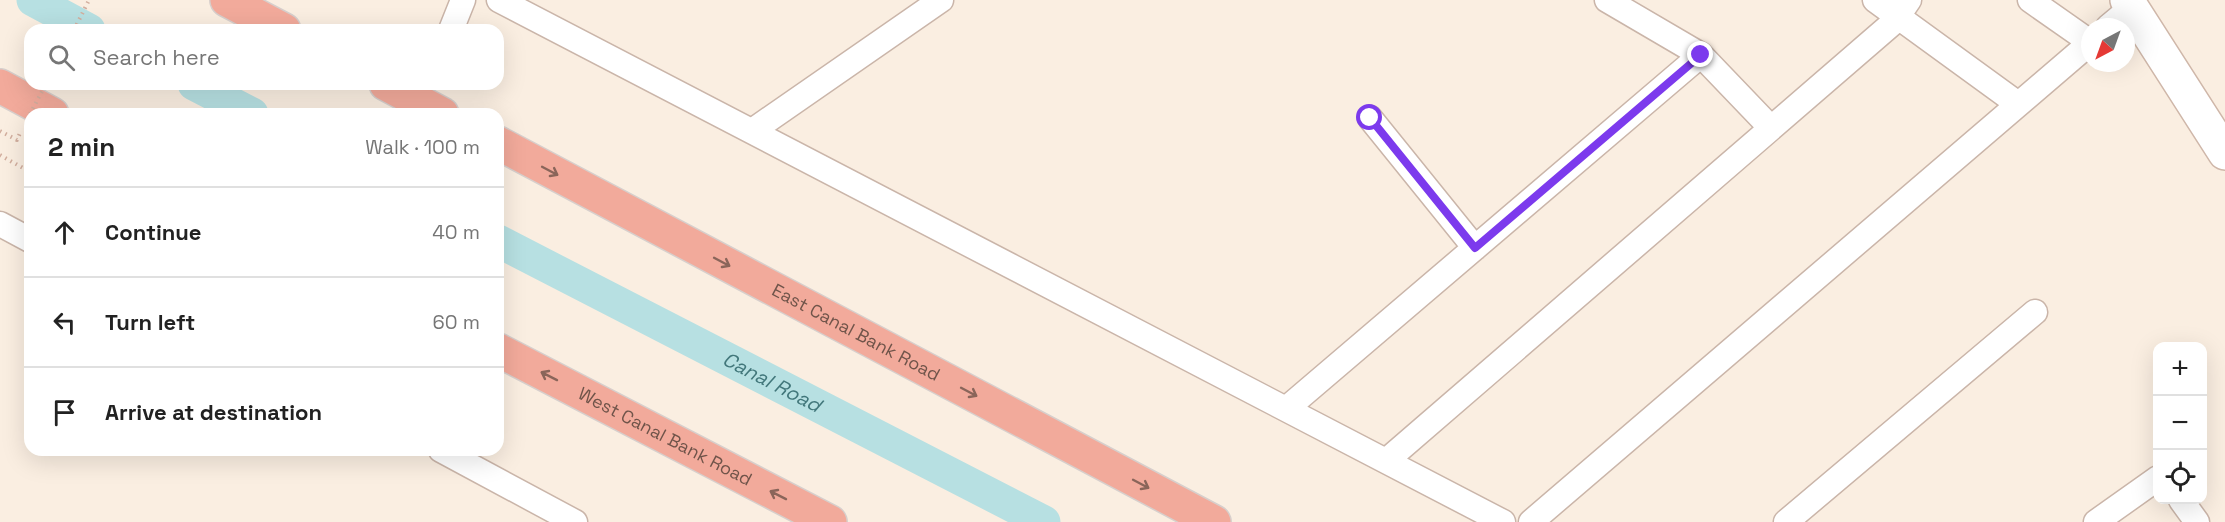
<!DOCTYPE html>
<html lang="en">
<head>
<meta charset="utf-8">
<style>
  :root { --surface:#fff; --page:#f6f6f6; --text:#222; --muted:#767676; --line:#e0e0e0 }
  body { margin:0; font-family:"Space Grotesk",sans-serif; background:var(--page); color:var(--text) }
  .controls { position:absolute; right:18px; bottom:18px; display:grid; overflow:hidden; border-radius:12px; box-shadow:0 6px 24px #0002 }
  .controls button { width:54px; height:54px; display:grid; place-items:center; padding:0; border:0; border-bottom:2px solid var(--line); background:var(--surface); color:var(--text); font:30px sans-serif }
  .compass { position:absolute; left:2081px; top:18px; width:54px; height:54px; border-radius:50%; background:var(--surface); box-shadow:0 6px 24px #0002; rotate:221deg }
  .stop { position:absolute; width:18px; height:18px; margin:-14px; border:4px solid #7c3aed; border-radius:50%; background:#fff }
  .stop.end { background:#7c3aed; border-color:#fff; box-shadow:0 2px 6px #0008 }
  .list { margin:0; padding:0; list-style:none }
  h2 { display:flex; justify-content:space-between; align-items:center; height:78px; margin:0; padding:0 24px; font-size:26px }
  h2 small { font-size:20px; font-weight:400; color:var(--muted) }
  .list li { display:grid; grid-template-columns:39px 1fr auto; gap:18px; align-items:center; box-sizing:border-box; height:90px; padding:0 24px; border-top:2px solid var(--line) }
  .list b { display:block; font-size:22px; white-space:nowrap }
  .list em { font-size:20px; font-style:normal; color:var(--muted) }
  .icon { flex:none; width:33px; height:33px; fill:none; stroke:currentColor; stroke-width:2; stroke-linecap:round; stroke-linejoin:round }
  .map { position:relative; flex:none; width:2225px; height:522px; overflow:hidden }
  .search { position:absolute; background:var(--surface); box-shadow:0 6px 24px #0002; left:24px; top:24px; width:480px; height:66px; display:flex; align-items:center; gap:15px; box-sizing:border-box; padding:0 21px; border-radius:18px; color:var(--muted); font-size:22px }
  .panel { position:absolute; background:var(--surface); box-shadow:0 6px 24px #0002; left:24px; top:108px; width:480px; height:348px; border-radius:18px }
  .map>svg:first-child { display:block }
</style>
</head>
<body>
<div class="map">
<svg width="2225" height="522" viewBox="0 0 2225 522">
  <rect width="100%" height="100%" fill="#faeee1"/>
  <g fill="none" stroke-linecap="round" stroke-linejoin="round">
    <!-- canal -->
    <g stroke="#b7e0e2" stroke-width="33">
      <path d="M33 0 89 30"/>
      <path d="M194 84 252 114"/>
      <path id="s1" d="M498 241 1044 522"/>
    </g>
    <!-- street casing -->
    <g stroke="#cab5a9" stroke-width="27">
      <path id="street" d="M499 0 1503 522
        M1607 0 1701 55 1771 128
        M1875 0 2018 104
        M2030 0 2090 42
        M2108 27 2132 7
        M451 30 463 0
        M1370 118 1475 248
        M752 131 941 0
        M0 224 30 240
        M1286 409 1701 55
        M441 450 575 522
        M1386 461 1894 22 1909 0
        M2181 500 2197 522
        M1531 522 2090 43
        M1786 522 2035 312
        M2096 522 2158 478"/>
    </g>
    <!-- secondary casing -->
    <g stroke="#cfb7a9" stroke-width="36">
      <path id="secondary" d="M2127 0 2225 153"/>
    </g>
    <!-- highway casing -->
    <g stroke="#d7cfcc" stroke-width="36">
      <g id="highway">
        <path d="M227 0 284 30"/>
        <path d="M386 84 442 114"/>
        <path d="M0 86 52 114"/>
        <path id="s2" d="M498 143 1214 522"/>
        <path id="s3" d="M498 350 830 522"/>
      </g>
    </g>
    <!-- path -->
    <path stroke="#d2ae9e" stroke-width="4" stroke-dasharray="1.5 4.5" stroke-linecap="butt" d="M74 30 89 0
      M0 131 17 140 20 133
      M0 155 30 172"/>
    <!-- street -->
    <use href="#street" stroke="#fff" stroke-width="24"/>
    <!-- secondary -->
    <use href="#secondary" stroke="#fff" stroke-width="33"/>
    <!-- highway -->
    <use href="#highway" stroke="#f2aa9b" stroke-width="33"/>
    <!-- path-bridge -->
    <path stroke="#d2ae9e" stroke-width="4" stroke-dasharray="1.5 4.5" stroke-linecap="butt" d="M30 114 46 84"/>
  </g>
  <!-- one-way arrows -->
  <defs><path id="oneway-shaft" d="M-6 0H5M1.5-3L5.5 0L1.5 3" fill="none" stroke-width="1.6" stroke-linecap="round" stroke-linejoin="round" transform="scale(1.5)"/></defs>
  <g stroke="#8a655a">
    <use href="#oneway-shaft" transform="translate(550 171) rotate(28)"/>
    <use href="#oneway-shaft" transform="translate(722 262) rotate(28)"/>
    <use href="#oneway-shaft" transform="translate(549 376) rotate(-153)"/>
    <use href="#oneway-shaft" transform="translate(969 392) rotate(28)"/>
    <use href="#oneway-shaft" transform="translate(1141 484) rotate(28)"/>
    <use href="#oneway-shaft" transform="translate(778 495) rotate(-153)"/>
  </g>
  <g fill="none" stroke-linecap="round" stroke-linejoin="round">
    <!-- route -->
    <path stroke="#7c3aed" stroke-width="8" d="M1370 118 1475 248 1701 55"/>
  </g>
  <g text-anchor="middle" stroke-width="5" stroke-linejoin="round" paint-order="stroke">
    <!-- street labels -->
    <g font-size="18" fill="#70544a" stroke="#fef3e7">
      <text dy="6" stroke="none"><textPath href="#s2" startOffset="405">East Canal Bank Road</textPath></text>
      <text dy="6" stroke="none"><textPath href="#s3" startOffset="188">West Canal Bank Road</textPath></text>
    </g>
    <!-- water labels -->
    <g font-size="20" font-style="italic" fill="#42777b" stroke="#fef3e7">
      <text dy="7" stroke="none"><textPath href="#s1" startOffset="308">Canal Road</textPath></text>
    </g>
  </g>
</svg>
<div class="controls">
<button>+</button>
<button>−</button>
<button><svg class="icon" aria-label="locate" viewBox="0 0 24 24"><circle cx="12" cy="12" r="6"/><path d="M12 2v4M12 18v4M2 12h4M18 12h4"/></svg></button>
</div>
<svg class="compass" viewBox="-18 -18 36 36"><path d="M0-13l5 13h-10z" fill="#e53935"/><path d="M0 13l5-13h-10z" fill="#767676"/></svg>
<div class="stop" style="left:1370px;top:118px"></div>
<div class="stop end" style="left:1701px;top:55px"></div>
<div class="search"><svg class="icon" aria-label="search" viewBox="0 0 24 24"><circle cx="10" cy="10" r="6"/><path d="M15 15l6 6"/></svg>Search here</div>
<section class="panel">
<h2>2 min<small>Walk · 100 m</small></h2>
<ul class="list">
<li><svg class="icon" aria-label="ahead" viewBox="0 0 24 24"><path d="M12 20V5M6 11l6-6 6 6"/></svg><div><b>Continue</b></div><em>40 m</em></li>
<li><svg class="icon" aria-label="left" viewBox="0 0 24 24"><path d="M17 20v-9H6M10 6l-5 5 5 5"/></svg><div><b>Turn left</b></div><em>60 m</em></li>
<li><svg class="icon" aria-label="arrive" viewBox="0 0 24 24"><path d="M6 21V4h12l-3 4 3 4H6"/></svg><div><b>Arrive at destination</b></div></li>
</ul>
</section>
</div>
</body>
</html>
